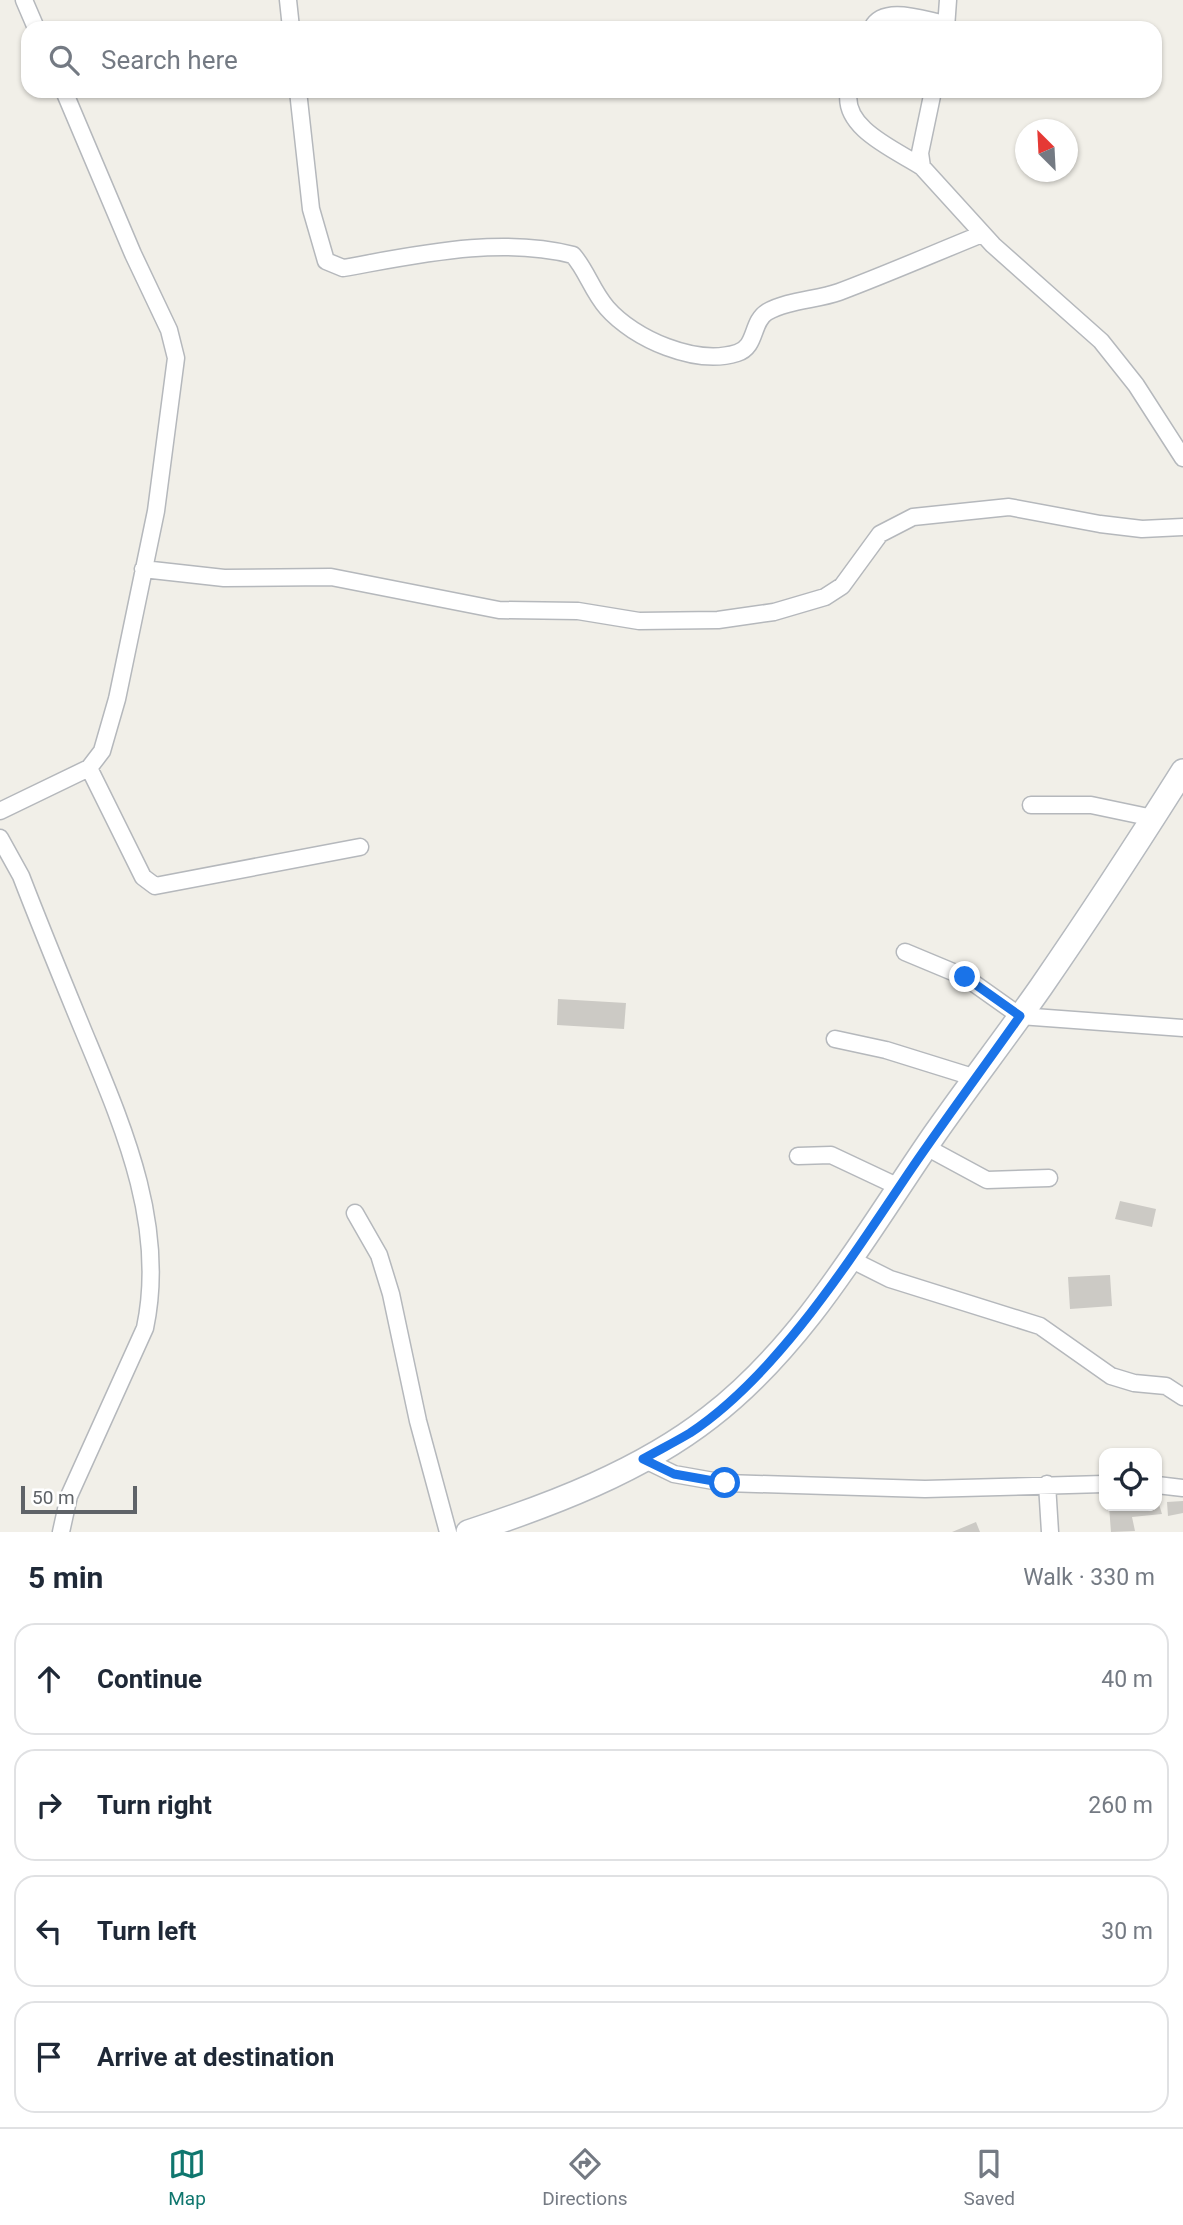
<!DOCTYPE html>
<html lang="en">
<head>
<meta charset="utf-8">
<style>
  :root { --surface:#fff; --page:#f2f2f3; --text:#1f2937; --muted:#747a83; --line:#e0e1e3; --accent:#0f766e }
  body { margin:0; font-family:Roboto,sans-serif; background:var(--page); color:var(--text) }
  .controls { position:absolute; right:21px; bottom:21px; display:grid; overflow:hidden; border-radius:14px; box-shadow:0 2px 5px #0004 }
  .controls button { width:63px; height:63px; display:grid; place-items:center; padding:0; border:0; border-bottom:2px solid var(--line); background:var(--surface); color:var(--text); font:35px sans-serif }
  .compass { position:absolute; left:1015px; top:119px; width:63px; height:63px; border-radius:50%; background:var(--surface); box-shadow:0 2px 5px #0004; rotate:336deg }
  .scale { position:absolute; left:21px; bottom:18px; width:116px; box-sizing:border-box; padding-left:7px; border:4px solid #5f6368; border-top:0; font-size:19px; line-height:24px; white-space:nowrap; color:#5f6368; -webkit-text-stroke:5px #fff; paint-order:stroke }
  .stop { position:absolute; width:21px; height:21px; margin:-16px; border:5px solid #1a73e8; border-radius:50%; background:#fff }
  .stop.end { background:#1a73e8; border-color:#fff; box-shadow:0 2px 7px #0008 }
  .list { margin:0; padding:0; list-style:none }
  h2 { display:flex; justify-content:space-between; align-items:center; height:91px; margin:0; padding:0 28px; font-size:30px }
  h2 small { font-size:23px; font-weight:400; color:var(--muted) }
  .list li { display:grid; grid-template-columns:46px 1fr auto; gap:21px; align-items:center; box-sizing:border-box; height:112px; margin:0 14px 14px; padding:0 14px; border:2px solid var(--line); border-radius:21px }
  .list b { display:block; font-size:26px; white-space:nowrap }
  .list em { font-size:23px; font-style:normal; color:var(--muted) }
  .icon { flex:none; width:38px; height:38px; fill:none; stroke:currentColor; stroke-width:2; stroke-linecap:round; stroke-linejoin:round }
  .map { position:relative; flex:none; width:1183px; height:1532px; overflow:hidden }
  .search { position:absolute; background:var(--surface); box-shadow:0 2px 5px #0004; left:21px; right:21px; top:21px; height:77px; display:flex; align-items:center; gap:18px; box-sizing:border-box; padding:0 24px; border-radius:21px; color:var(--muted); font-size:26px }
  .sheet { height:595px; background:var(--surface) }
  nav { display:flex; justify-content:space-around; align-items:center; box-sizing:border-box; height:98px; border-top:2px solid var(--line); background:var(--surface); font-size:19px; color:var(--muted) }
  nav a { display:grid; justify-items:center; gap:4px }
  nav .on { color:var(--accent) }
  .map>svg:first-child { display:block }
</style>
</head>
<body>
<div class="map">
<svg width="1183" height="1532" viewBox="0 0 1183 1532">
  <rect width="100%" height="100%" fill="#f1efe8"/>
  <!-- building -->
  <path fill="#cccac5" d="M558 999 626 1003 624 1029 557 1025Z
    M1120 1201 1156 1209 1152 1227 1115 1219Z
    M1110 1275 1112 1306 1070 1309 1068 1277Z
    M1157 1498 1162 1514 1132 1517 1135 1531 1111 1532 1109 1506H1157Z
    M1183 1501V1513L1168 1516 1167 1502Z
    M976 1522 980 1532H952Z"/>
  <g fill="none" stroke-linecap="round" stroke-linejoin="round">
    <!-- street casing -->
    <g stroke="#b5b8bc" stroke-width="19">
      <path id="street" d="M24 0 36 28
        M288 0 291 28
        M872 28C884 4 926 21 947 24
        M946 28 948 0
        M298 91 311 209 326 261 343 268C417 255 499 236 573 255 587 271 592 291 607 308 634 339 696 366 737 353 757 347 751 322 767 312 788 300 817 300 839 292 887 274 935 253 982 234
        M849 91C841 128 896 150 922 167
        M933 91 920 153 922 167 993 245 1101 341 1136 385 1183 458
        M143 569 224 578 331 577 499 610 578 611 639 621 718 620 774 612 825 597 842 586 880 534 913 517 1009 507 1100 524 1142 529 1183 527
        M89 768 143 877 155 886 360 847
        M1031 805H1091L1153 818
        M0 811 89 768 102 751 117 699 156 511 176 358 169 330 133 254 64 91
        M0 838 21 876C41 928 62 979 83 1030 122 1124 167 1224 145 1328L69 1496 61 1532
        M905 952 965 977 1020 1016 1183 1028
        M835 1039 886 1050 976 1078
        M926 1147 987 1180 1049 1178
        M798 1156 831 1155 899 1187
        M355 1213 379 1255 391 1294 418 1421 448 1532
        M852 1260 890 1279 1040 1326 1111 1376 1134 1383 1166 1386 1183 1397
        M643 1459 674 1474 725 1483 925 1489 1104 1484
        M1047 1484 1050 1532
        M1157 1485 1183 1488"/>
    </g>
    <!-- secondary casing -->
    <g stroke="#b6babf" stroke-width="26">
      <path id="secondary" d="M468 1532C551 1505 641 1471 710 1417 805 1344 867 1232 934 1135 969 1085 1006 1037 1041 987 1090 916 1137 844 1183 771"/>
    </g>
    <!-- street -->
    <use href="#street" stroke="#fff" stroke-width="16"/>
    <!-- secondary -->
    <use href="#secondary" stroke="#fff" stroke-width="23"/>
  </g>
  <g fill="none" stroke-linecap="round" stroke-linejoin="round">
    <!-- route -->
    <path stroke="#1a73e8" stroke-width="9" d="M725 1483 674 1474 643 1459C659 1450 675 1442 690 1433 779 1374 853 1255 912 1168 947 1117 984 1067 1020 1016L965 977"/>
  </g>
</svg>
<div class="controls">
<button><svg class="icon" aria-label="locate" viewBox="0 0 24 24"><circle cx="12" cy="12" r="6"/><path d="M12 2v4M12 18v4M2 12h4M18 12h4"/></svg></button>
</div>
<svg class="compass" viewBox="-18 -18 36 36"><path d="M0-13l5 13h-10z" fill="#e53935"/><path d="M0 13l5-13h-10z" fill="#747a83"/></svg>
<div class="scale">50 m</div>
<div class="stop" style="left:725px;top:1483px"></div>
<div class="stop end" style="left:965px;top:977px"></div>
<div class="search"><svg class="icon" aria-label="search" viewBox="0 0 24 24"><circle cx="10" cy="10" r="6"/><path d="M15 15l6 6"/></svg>Search here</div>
</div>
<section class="sheet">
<h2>5 min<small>Walk · 330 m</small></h2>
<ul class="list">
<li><svg class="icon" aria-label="ahead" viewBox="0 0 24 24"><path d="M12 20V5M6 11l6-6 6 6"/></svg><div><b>Continue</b></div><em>40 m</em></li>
<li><svg class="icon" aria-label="right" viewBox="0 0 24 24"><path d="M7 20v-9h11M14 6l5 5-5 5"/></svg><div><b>Turn right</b></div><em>260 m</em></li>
<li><svg class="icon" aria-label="left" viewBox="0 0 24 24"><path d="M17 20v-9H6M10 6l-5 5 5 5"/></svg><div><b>Turn left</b></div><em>30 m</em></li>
<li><svg class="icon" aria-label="arrive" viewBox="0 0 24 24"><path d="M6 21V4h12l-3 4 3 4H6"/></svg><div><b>Arrive at destination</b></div></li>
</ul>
</section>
<nav>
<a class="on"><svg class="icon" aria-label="map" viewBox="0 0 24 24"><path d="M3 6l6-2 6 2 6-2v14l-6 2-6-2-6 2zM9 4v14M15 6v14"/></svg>Map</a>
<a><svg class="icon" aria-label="directions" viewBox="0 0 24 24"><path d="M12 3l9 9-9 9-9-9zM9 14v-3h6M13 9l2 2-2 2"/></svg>Directions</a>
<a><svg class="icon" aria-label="saved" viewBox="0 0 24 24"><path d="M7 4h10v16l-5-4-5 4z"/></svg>Saved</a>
</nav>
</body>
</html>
